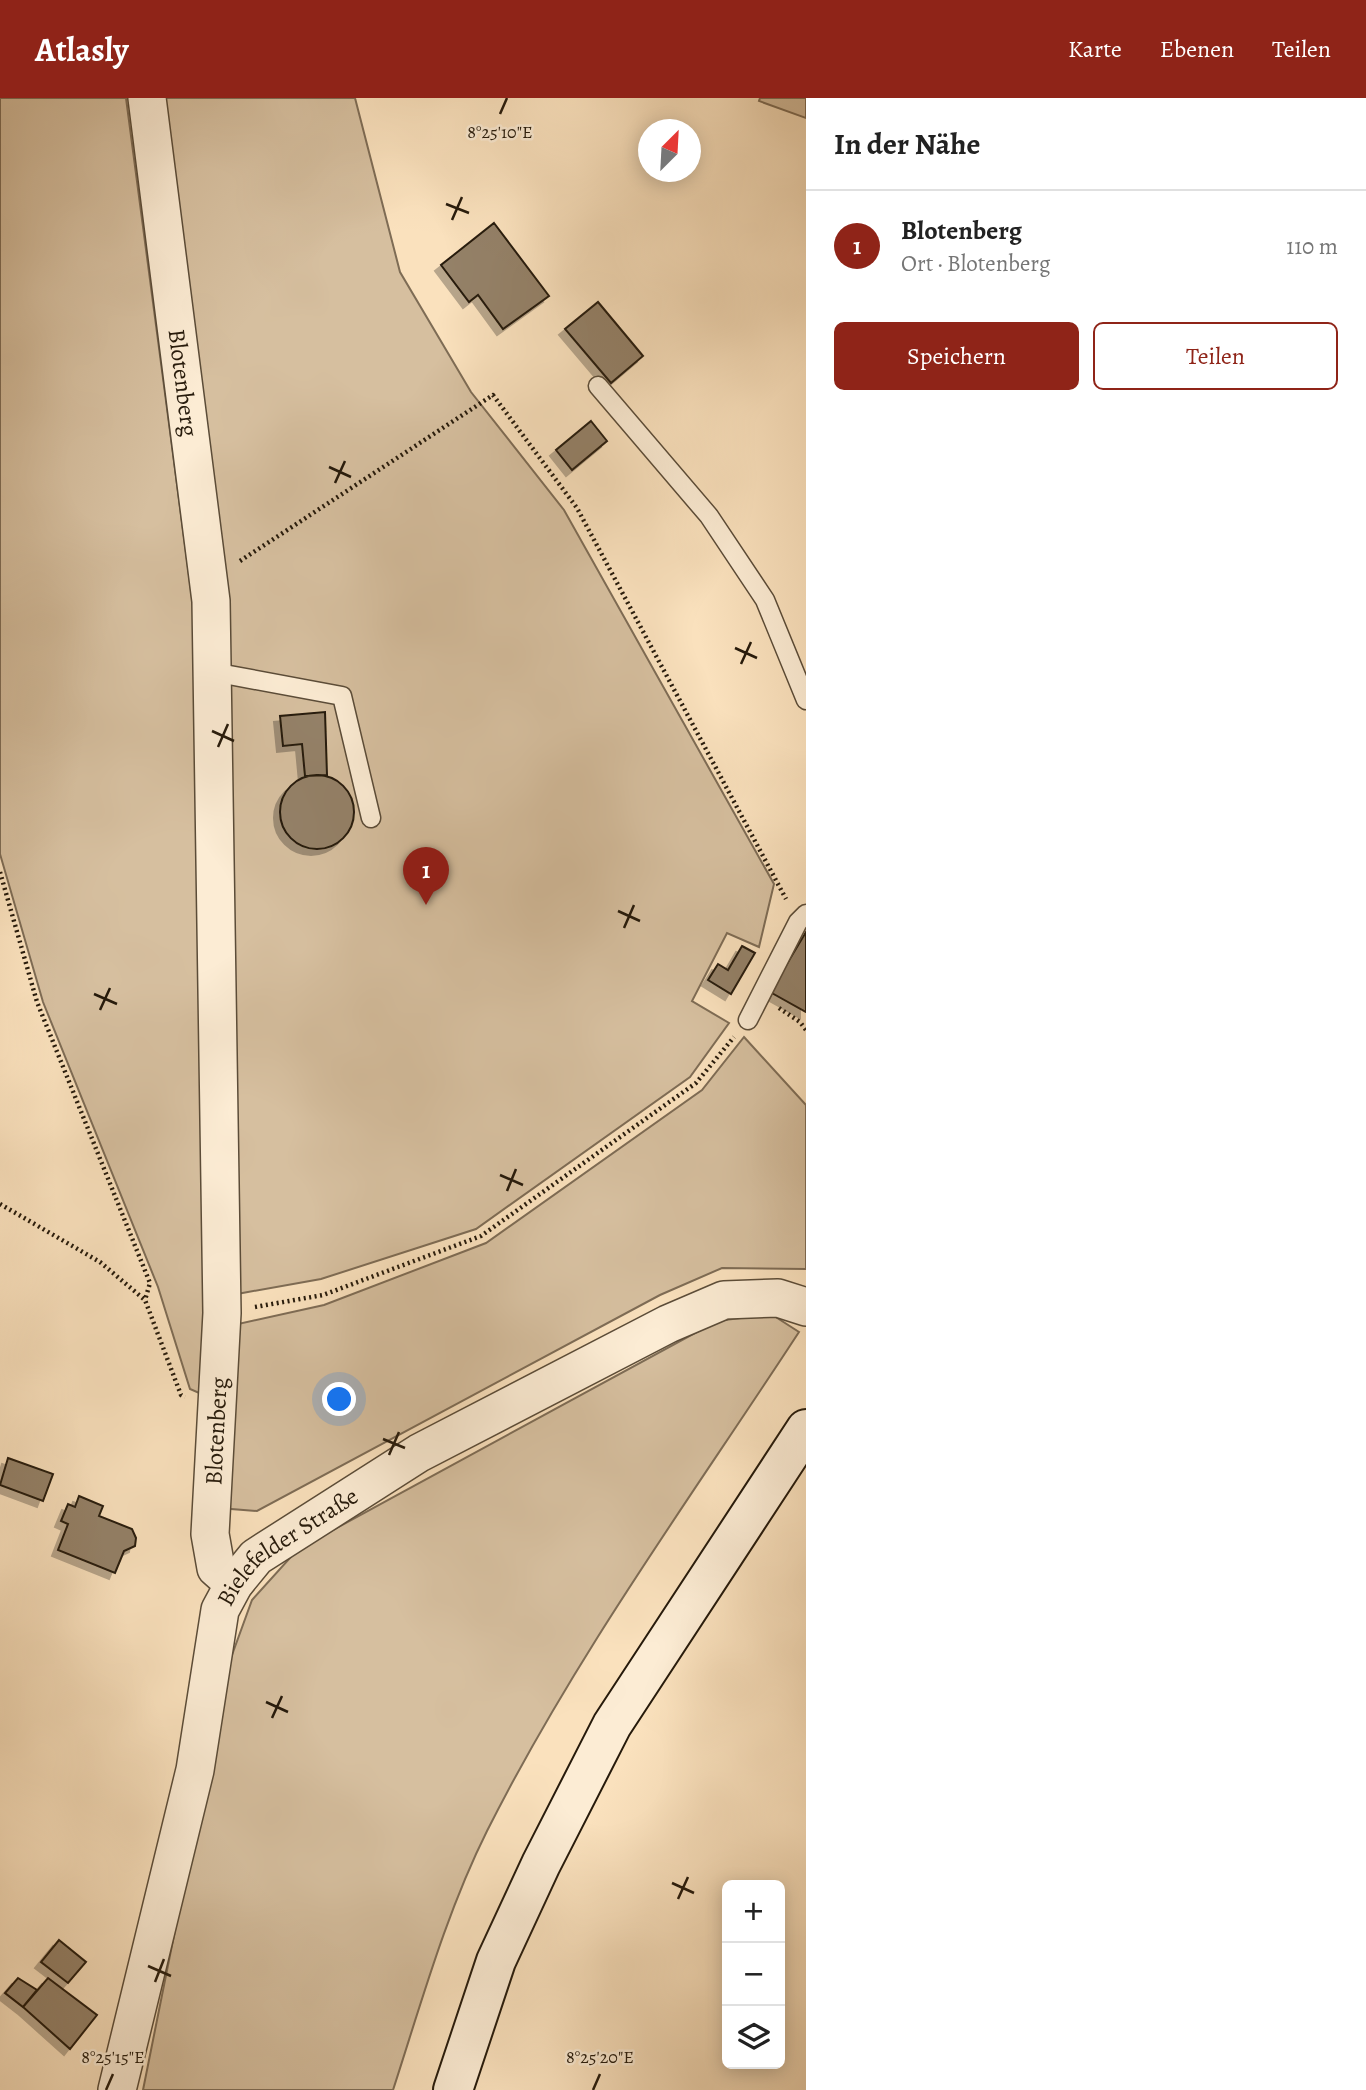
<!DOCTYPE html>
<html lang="de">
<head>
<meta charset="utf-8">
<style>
  :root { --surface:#fff; --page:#f6f6f6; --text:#222; --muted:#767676; --line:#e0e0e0; --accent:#8f2418 }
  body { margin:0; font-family:Alegreya,serif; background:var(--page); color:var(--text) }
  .controls { position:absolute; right:21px; bottom:21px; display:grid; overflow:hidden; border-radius:10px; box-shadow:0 4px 18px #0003 }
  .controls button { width:63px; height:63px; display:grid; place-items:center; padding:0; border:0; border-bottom:2px solid var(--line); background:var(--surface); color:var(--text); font:35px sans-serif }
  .compass { position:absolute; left:638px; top:21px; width:63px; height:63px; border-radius:50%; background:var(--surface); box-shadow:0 4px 18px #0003; rotate:24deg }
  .you { position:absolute; left:340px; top:1302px; width:24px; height:24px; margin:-18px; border:5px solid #fff; border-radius:50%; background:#1a73e8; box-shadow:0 0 0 10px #1a73e833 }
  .badge { display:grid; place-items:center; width:46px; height:46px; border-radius:50%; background:var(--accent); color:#fff; font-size:23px; font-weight:700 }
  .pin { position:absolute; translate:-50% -58px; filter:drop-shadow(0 2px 4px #0008) }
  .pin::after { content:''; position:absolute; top:37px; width:24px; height:21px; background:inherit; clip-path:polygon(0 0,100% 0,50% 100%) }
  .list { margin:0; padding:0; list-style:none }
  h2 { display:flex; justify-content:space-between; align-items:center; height:91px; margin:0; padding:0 28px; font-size:30px }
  h2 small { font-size:23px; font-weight:400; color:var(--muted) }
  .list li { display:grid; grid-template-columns:46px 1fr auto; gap:21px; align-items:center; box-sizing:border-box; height:112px; padding:0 28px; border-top:2px solid var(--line) }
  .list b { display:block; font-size:26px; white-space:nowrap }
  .list p { margin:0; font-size:23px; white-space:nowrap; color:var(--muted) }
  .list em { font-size:23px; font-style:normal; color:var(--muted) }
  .actions { display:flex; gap:14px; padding:21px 28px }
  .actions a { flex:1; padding:16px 0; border:2px solid var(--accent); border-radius:10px; text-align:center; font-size:24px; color:var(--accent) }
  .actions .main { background:var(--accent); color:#fff }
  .icon { flex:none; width:38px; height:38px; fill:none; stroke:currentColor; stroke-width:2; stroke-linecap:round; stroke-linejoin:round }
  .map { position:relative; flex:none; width:806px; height:1992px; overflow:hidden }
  header { display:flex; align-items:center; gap:42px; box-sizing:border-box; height:98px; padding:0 35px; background:var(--accent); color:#fff }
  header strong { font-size:33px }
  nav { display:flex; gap:38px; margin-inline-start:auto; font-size:24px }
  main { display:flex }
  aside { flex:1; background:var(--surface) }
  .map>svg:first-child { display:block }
</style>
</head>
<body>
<header>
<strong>Atlasly</strong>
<nav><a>Karte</a><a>Ebenen</a><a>Teilen</a></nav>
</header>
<main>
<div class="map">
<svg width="806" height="1992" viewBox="0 0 806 1992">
  <defs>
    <filter id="shadow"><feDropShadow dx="-6" dy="6" stdDeviation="0" flood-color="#0004"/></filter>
  </defs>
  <rect width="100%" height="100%" fill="#fae1bd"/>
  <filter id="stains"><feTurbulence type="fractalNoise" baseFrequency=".00286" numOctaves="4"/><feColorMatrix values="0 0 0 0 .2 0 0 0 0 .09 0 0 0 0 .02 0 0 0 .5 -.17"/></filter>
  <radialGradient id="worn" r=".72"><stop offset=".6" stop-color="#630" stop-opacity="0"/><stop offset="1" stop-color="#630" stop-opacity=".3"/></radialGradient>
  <!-- green -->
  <path fill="#d6bf9f" stroke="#7e6c55" stroke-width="2" d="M0 0H126L194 515 206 1298 190 1291 158 1189 43 904 0 756Z
    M159 0H355L400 174 471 294 564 412 774 786 759 849 727 835 692 903 729 925 690 979 476 1131 321 1181 237 1196 222 452Z
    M760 0H806V20L759 3Z
    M744 939 806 1007V1171L722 1170 660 1197 257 1413 219 1410 229 1228 324 1207 486 1145 702 992Z
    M771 1216 799 1234C692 1398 575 1558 487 1733 446 1815 421 1906 393 1992H143L228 1568 252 1502 298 1451 717 1223Z"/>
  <!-- building -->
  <path fill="#948168" stroke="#261a0b" stroke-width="2" filter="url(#shadow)" d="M494 125 549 198 503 231 478 197 469 204 441 167Z
    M598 204 643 258 611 285 565 231Z
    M591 323 607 343 572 372 556 352Z
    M325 614 327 677 305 678 302 646 283 648 280 618Z
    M280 714a37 37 0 1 1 74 0a37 37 0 1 1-74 0Z
    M806 834V914L770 894Z
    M742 848 755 855 731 896 708 882 718 866 728 872Z
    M8 1360 53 1376 43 1403 0 1387Z
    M79 1398 103 1408 99 1418 132 1431 136 1440 135 1448 124 1453 115 1475 58 1452 68 1426 61 1423 68 1406 75 1409Z
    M59 1842 86 1864 68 1885 41 1864Z
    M18 1880 37 1892 23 1909 5 1895Z
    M48 1880 97 1917 70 1951 23 1909Z"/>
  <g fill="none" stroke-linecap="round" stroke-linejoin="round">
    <!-- service casing -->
    <g stroke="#5b4c38" stroke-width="21">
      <path id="service" d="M598 288 709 418 765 502 806 602
        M213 574 342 598 371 720
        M748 922 798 824 806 816"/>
    </g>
    <!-- minor casing -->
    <g stroke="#5b4c38" stroke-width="40">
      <g id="minor">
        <path id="s1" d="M147 0 211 503 222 1215 210 1436 216 1470 234 1486"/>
        <path id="s2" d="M117 1992 195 1672 220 1512 234 1486 256 1459 419 1355 668 1226 724 1202 778 1200 806 1209"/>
      </g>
    </g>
    <!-- secondary casing -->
    <g stroke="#261a0b" stroke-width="42">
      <path id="secondary" d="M453 1992 496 1863 541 1766 612 1627 806 1331"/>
    </g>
    <!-- path -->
    <path stroke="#261a0b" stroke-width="4.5" stroke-dasharray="2 3.5" stroke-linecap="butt" d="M240 463 493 297 577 410 786 801
      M0 774 37 904 150 1185 145 1202
      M779 910 800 924 806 932
      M0 1106 100 1164 145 1202 181 1297 185 1299
      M255 1209 323 1197 481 1138 696 985 734 939"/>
    <!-- service -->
    <use href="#service" stroke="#fcecd4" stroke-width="18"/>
    <!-- minor -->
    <use href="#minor" stroke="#fcecd4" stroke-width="37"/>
    <!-- secondary -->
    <use href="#secondary" stroke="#fcecd4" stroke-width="38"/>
  </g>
  <!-- ticks -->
  <path fill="none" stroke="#261a0b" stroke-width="2.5" d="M500 16 507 0M446 106 469 115M452 122 462 99M329 369 351 379M335 385 345 363M735 550 757 560M741 566 751 544M212 633 234 643M218 649 228 626M618 813 640 823M624 830 634 807M94 896 117 906M100 912 110 890M500 1077 523 1087M507 1093 516 1071M383 1341 405 1350M389 1357 399 1334M266 1604 288 1614M272 1620 282 1598M672 1785 694 1795M678 1801 688 1779M148 1868 171 1878M155 1884 164 1861M106 1992 113 1976M593 1992 600 1976"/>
  <g text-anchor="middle" stroke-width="5" stroke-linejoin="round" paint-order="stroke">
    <!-- street labels -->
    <g font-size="24" fill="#261a0b" stroke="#fcecd4">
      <text dy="8" stroke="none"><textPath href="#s1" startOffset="287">Blotenberg</textPath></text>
      <text transform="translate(216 1333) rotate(-87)" y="8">Blotenberg</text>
      <text dy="8" stroke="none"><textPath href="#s2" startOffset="586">Bielefelder Straße</textPath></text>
    </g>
  </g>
  <g font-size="18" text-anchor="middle" fill="#261a0b" stroke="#fcecd4" stroke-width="5" stroke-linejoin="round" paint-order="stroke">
    <text x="500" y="40">8°25'10"E</text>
    <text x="113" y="1965">8°25'15"E</text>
    <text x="600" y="1965">8°25'20"E</text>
  </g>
  <rect width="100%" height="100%" filter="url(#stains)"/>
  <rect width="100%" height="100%" fill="url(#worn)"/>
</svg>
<div class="controls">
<button>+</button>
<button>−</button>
<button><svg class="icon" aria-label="layers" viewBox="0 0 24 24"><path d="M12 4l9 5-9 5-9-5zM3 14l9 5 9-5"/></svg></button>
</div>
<svg class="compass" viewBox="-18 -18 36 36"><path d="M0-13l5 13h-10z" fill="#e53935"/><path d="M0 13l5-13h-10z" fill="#767676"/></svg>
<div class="you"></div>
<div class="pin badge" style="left:426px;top:807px">1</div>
</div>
<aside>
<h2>In der Nähe<small></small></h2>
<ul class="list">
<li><span class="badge">1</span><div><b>Blotenberg</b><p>Ort · Blotenberg</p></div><em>110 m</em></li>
</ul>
<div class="actions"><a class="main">Speichern</a><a>Teilen</a></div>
</aside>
</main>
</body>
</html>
